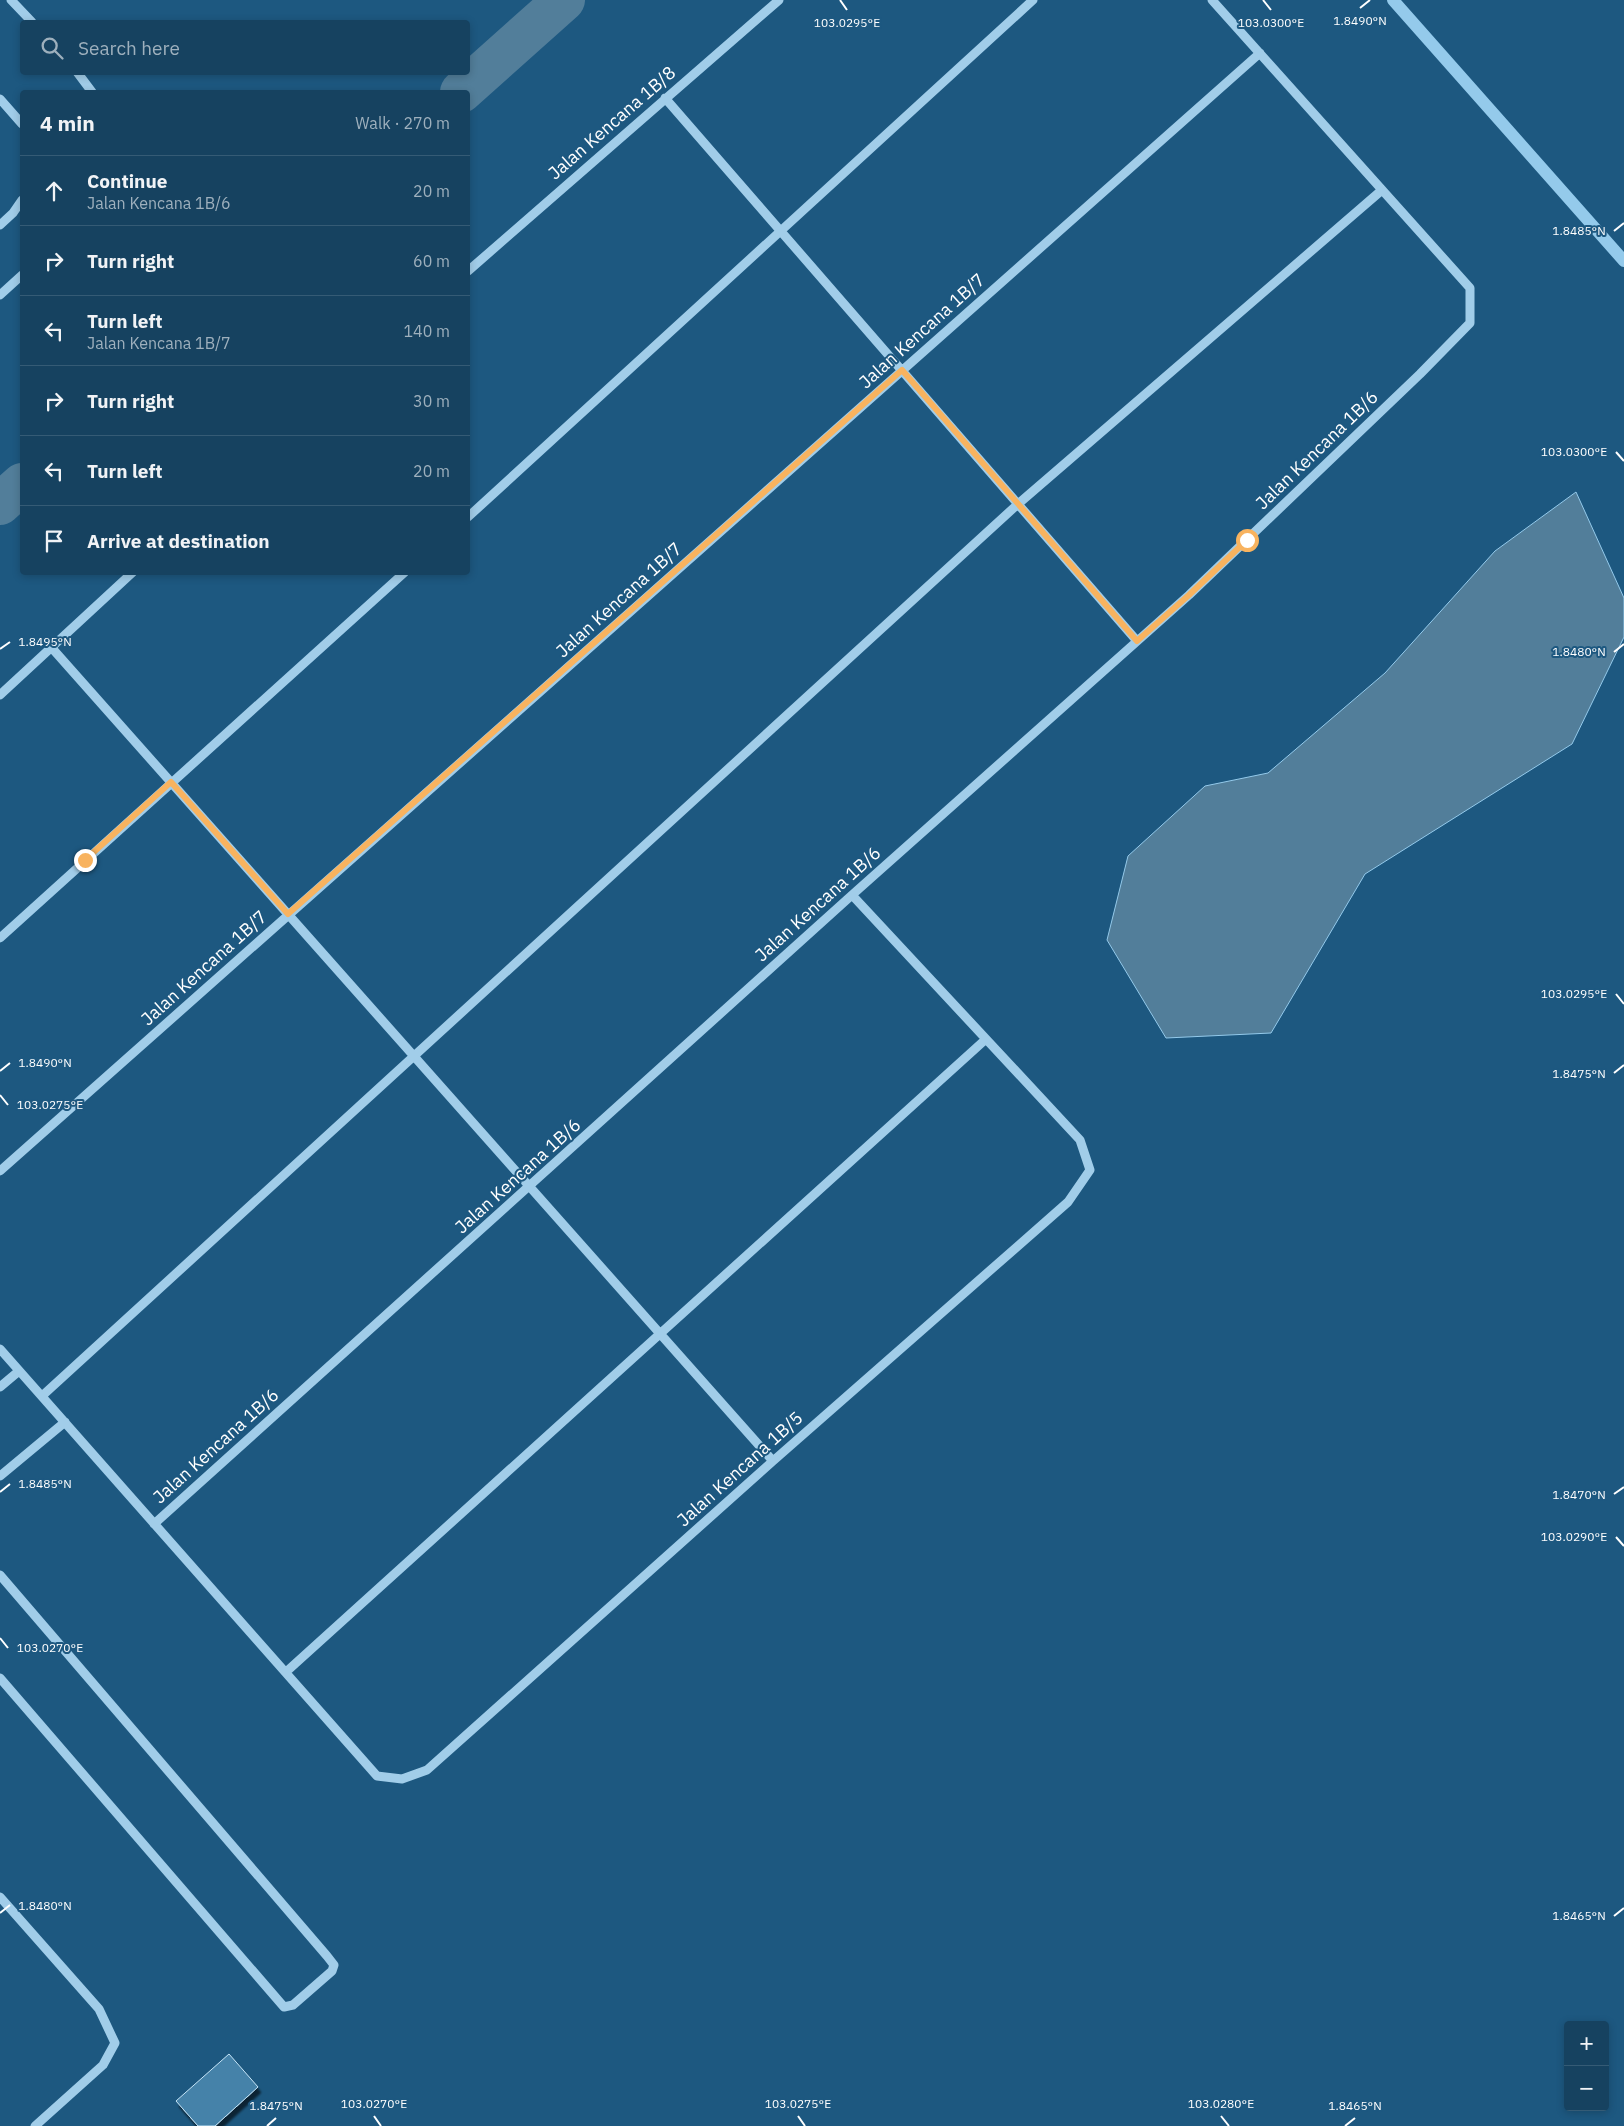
<!DOCTYPE html>
<html lang="en">
<head>
<meta charset="utf-8">
<style>
  :root { --surface:#164260; --page:#1f4966; --text:#f1f3f6; --muted:#9eb0bd; --line:#355b75 }
  body { margin:0; font-family:"IBM Plex Sans",sans-serif; background:var(--page); color:var(--text) }
  .controls { position:absolute; right:15px; bottom:15px; display:grid; overflow:hidden; border-radius:5px; box-shadow:0 2px 8px #0003 }
  .controls button { width:45px; height:45px; display:grid; place-items:center; padding:0; border:0; border-bottom:1px solid var(--line); background:var(--surface); color:var(--text); font:25px sans-serif }
  .stop { position:absolute; width:15px; height:15px; margin:-11px; border:4px solid #f8b35f; border-radius:50%; background:#fff }
  .stop.end { background:#f8b35f; border-color:#fff; box-shadow:0 1px 5px #0008 }
  .list { margin:0; padding:0; list-style:none }
  h2 { display:flex; justify-content:space-between; align-items:center; height:65px; margin:0; padding:0 20px; font-size:21px }
  h2 small { font-size:16px; font-weight:400; color:var(--muted) }
  .list li { display:grid; grid-template-columns:32px 1fr auto; gap:15px; align-items:center; box-sizing:border-box; height:70px; padding:0 20px; border-top:1px solid var(--line) }
  .list b { display:block; font-size:19px; white-space:nowrap }
  .list p { margin:0; font-size:16px; white-space:nowrap; color:var(--muted) }
  .list em { font-size:16px; font-style:normal; color:var(--muted) }
  .icon { flex:none; width:28px; height:28px; fill:none; stroke:currentColor; stroke-width:2; stroke-linecap:round; stroke-linejoin:round }
  .map { position:relative; flex:none; width:1624px; height:2126px; overflow:hidden }
  .search { position:absolute; background:var(--surface); box-shadow:0 2px 8px #0003; left:20px; top:20px; width:450px; height:55px; display:flex; align-items:center; gap:12px; box-sizing:border-box; padding:0 18px; border-radius:5px; color:var(--muted); font-size:19px }
  .panel { position:absolute; background:var(--surface); box-shadow:0 2px 8px #0003; left:20px; top:90px; width:450px; height:485px; border-radius:5px }
  .map>svg:first-child { display:block }
</style>
</head>
<body>
<div class="map">
<svg width="1624" height="2126" viewBox="0 0 1624 2126">
  <defs>
    <filter id="shadow"><feDropShadow dx="3" dy="5.5" stdDeviation="1" flood-color="#0009"/></filter>
  </defs>
  <rect width="100%" height="100%" fill="#1d5880"/>
  <!-- water -->
  <path fill="#527e9a" stroke="#94caeb" d="M1576 492 1624 598V637L1572 744 1365 874 1271 1033 1166 1038 1107 940 1128 856 1205 786 1268 773 1385 673 1495 551Z"/>
  <g fill="none" stroke-linecap="round" stroke-linejoin="round">
    <!-- stream -->
    <path stroke="#94caeb" stroke-width="12" d="M1393 0 1624 261"/>
    <!-- canal -->
    <path stroke="#527e9a" stroke-width="42" d="M461 92 564 0
      M0 504 22 484"/>
  </g>
  <!-- building -->
  <path fill="#4582a9" stroke="#c5e4f7" filter="url(#shadow)" d="M229 2054 258 2087 215 2126H198L176 2101Z"/>
  <g fill="none" stroke-linecap="round" stroke-linejoin="round">
    <!-- minor -->
    <path stroke="#a1cde9" stroke-width="9" d="M11 0 32 22
      M77 72 92 92
      M665 98 1137 641
      M0 99 22 124
      M0 225 13 213 22 200
      M468 271 779 0
      M0 295 22 275
      M468 517 1033 0
      M51 647 773 1461
      M0 695 133 572
      M0 938 405 572
      M0 1171 1260 53
      M0 1349 377 1776 402 1779 427 1770 773 1461 1068 1202 1090 1170 1080 1140 852 895
      M0 1387 19 1371
      M42 1396 1018 504 1382 190
      M0 1476 65 1422
      M154 1524 852 895 1189 595 1420 374 1470 323V288L1212 0
      M0 1575 327 1956 334 1965 332 1971 293 2005 284 2007 0 1678
      M286 1672 986 1039
      M0 1897 99 2009 115 2043 103 2065 35 2126"/>
  </g>
  <g fill="none" stroke-linecap="round" stroke-linejoin="round">
    <!-- route -->
    <path stroke="#f8b35f" stroke-width="6" d="M85 860 171 782 288 914 902 370 1137 641 1189 595 1247 540"/>
  </g>
  <!-- ticks -->
  <path fill="none" stroke="#fff" stroke-width="2" d="M840 0 847 10M1263 0 1271 10M1360 8 1370 0M1614 231 1624 223M1616 452 1624 461M0 649 10 642M1614 652 1624 644M1616 994 1624 1004M0 1071 10 1063M1614 1073 1624 1065M0 1095 8 1105M0 1492 10 1484M1614 1494 1624 1487M1616 1537 1624 1546M0 1638 8 1648M0 1913 10 1905M1614 1916 1624 1908M374 2116 381 2126M798 2116 805 2126M1221 2116 1229 2126M267 2126 276 2118M1345 2126 1355 2118"/>
  <g text-anchor="middle" stroke-width="4" stroke-linejoin="round" paint-order="stroke">
    <!-- street labels -->
    <g font-size="18" fill="#fff" stroke="#1d5880">
      <text transform="translate(612 123) rotate(-41)" y="6">Jalan Kencana 1B/8</text>
      <text transform="translate(922 331) rotate(-42)" y="6">Jalan Kencana 1B/7</text>
      <text transform="translate(1317 450) rotate(-44)" y="6">Jalan Kencana 1B/6</text>
      <text transform="translate(619 600) rotate(-42)" y="6">Jalan Kencana 1B/7</text>
      <text transform="translate(818 904) rotate(-42)" y="6">Jalan Kencana 1B/6</text>
      <text transform="translate(204 968) rotate(-42)" y="6">Jalan Kencana 1B/7</text>
      <text transform="translate(518 1176) rotate(-42)" y="6">Jalan Kencana 1B/6</text>
      <text transform="translate(216 1446) rotate(-42)" y="6">Jalan Kencana 1B/6</text>
      <text transform="translate(740 1469) rotate(-42)" y="6">Jalan Kencana 1B/5</text>
    </g>
  </g>
  <g font-size="12" text-anchor="middle" fill="#fff" stroke="#1d5880" stroke-width="4" stroke-linejoin="round" paint-order="stroke">
    <text x="1360" y="25">1.8490°N</text>
    <text x="1271" y="27">103.0300°E</text>
    <text x="847" y="27">103.0295°E</text>
    <text x="1579" y="235">1.8485°N</text>
    <text x="1574" y="456">103.0300°E</text>
    <text x="45" y="646">1.8495°N</text>
    <text x="1579" y="656">1.8480°N</text>
    <text x="1574" y="998">103.0295°E</text>
    <text x="45" y="1067">1.8490°N</text>
    <text x="1579" y="1078">1.8475°N</text>
    <text x="50" y="1109">103.0275°E</text>
    <text x="45" y="1488">1.8485°N</text>
    <text x="1579" y="1499">1.8470°N</text>
    <text x="1574" y="1541">103.0290°E</text>
    <text x="50" y="1652">103.0270°E</text>
    <text x="45" y="1910">1.8480°N</text>
    <text x="1579" y="1920">1.8465°N</text>
    <text x="374" y="2108">103.0270°E</text>
    <text x="798" y="2108">103.0275°E</text>
    <text x="1221" y="2108">103.0280°E</text>
    <text x="276" y="2110">1.8475°N</text>
    <text x="1355" y="2110">1.8465°N</text>
  </g>
</svg>
<div class="controls">
<button>+</button>
<button>−</button>
</div>
<div class="stop" style="left:1247px;top:540px"></div>
<div class="stop end" style="left:85px;top:860px"></div>
<div class="search"><svg class="icon" aria-label="search" viewBox="0 0 24 24"><circle cx="10" cy="10" r="6"/><path d="M15 15l6 6"/></svg>Search here</div>
<section class="panel">
<h2>4 min<small>Walk · 270 m</small></h2>
<ul class="list">
<li><svg class="icon" aria-label="ahead" viewBox="0 0 24 24"><path d="M12 20V5M6 11l6-6 6 6"/></svg><div><b>Continue</b><p>Jalan Kencana 1B/6</p></div><em>20 m</em></li>
<li><svg class="icon" aria-label="right" viewBox="0 0 24 24"><path d="M7 20v-9h11M14 6l5 5-5 5"/></svg><div><b>Turn right</b></div><em>60 m</em></li>
<li><svg class="icon" aria-label="left" viewBox="0 0 24 24"><path d="M17 20v-9H6M10 6l-5 5 5 5"/></svg><div><b>Turn left</b><p>Jalan Kencana 1B/7</p></div><em>140 m</em></li>
<li><svg class="icon" aria-label="right" viewBox="0 0 24 24"><path d="M7 20v-9h11M14 6l5 5-5 5"/></svg><div><b>Turn right</b></div><em>30 m</em></li>
<li><svg class="icon" aria-label="left" viewBox="0 0 24 24"><path d="M17 20v-9H6M10 6l-5 5 5 5"/></svg><div><b>Turn left</b></div><em>20 m</em></li>
<li><svg class="icon" aria-label="arrive" viewBox="0 0 24 24"><path d="M6 21V4h12l-3 4 3 4H6"/></svg><div><b>Arrive at destination</b></div></li>
</ul>
</section>
</div>
</body>
</html>
